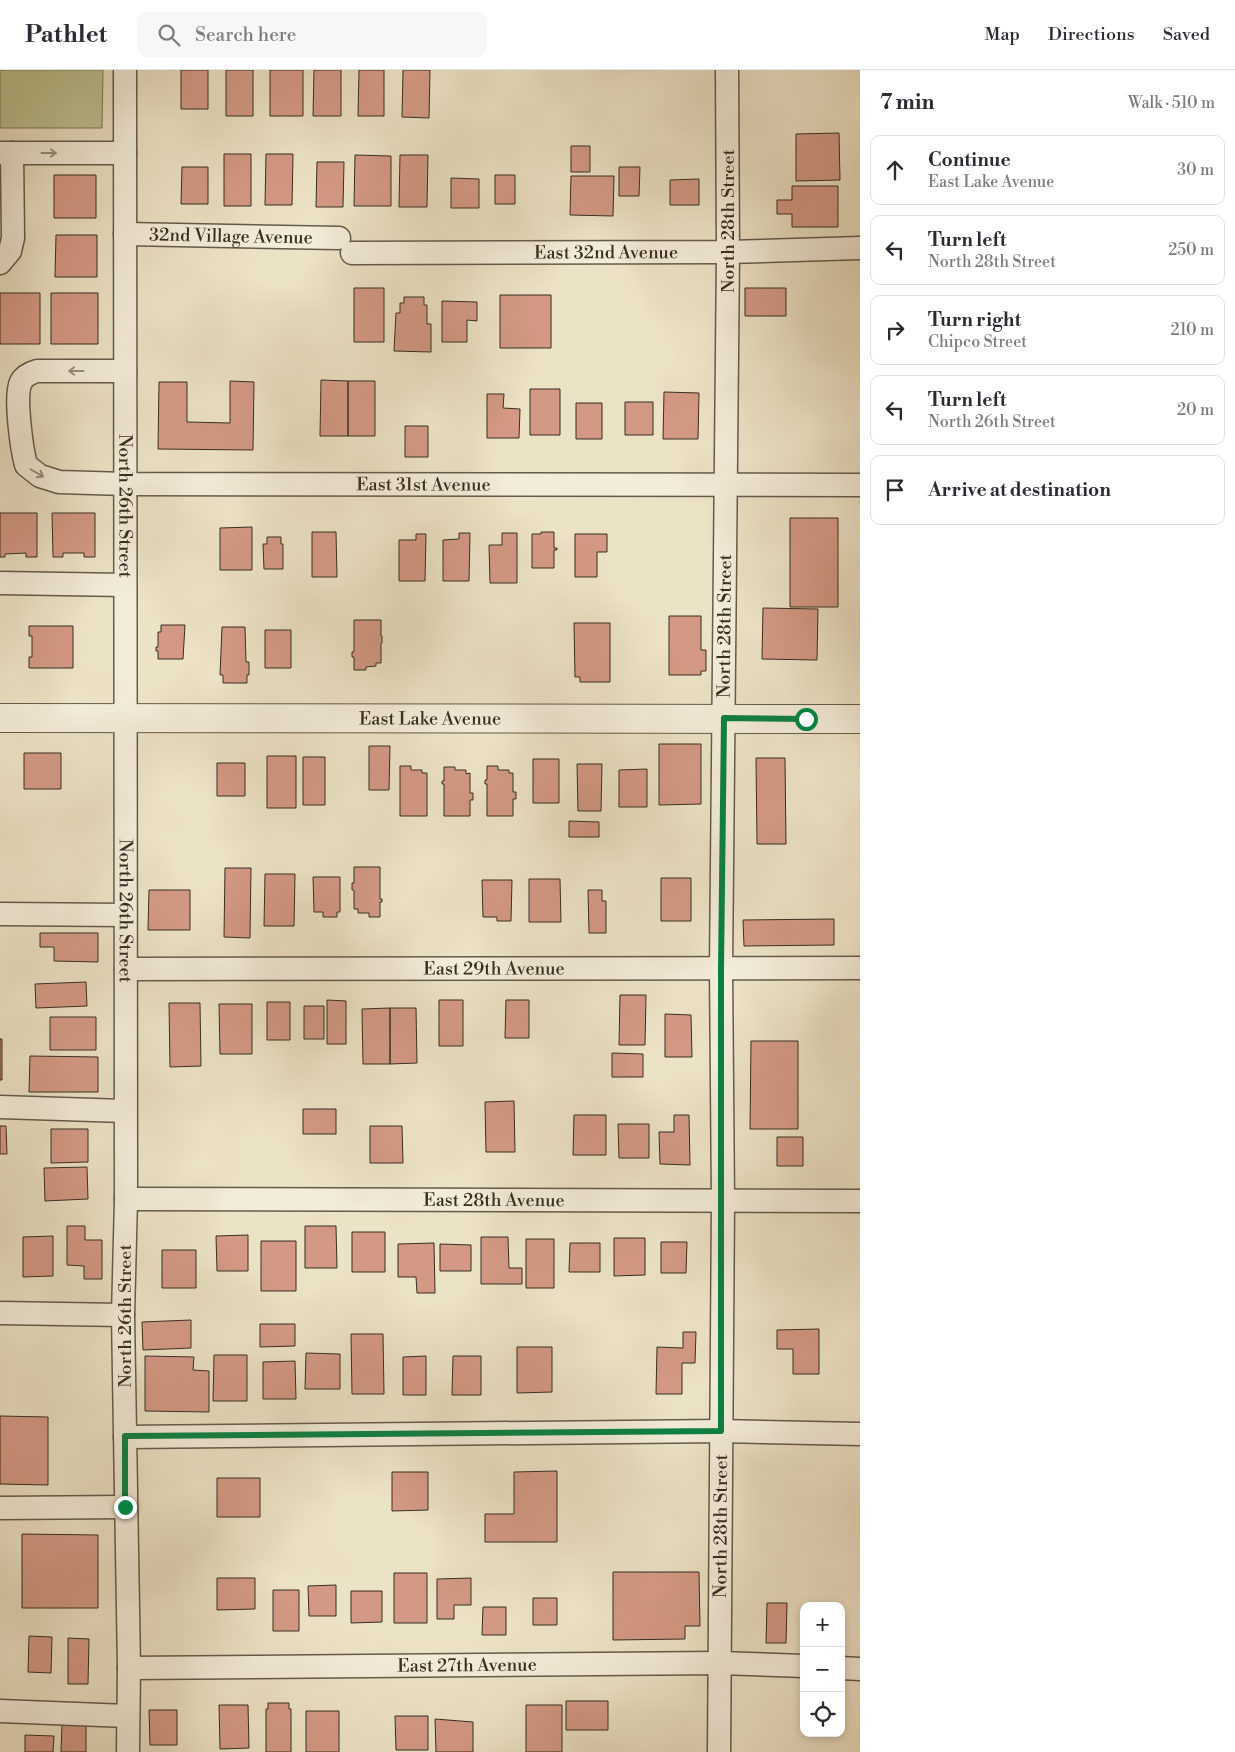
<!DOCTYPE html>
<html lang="en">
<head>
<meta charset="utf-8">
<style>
  :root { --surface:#fff; --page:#f7f7f7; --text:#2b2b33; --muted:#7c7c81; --line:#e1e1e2 }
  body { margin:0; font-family:"Libre Bodoni",serif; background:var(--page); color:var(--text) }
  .controls { position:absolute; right:15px; bottom:15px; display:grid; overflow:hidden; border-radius:10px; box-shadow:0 2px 8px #0003 }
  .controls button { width:45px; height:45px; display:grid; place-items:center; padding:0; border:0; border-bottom:1px solid var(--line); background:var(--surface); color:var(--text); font:25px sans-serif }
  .stop { position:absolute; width:15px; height:15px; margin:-11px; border:4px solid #0b8043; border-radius:50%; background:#fff }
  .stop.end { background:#0b8043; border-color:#fff; box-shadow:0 1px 5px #0008 }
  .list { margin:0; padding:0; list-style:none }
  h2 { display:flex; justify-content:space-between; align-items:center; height:65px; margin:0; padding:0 20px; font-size:21px }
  h2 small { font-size:16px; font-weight:400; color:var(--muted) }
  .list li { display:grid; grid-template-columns:32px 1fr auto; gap:15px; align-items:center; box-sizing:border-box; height:70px; margin:0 10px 10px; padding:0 10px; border:1px solid var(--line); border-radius:10px }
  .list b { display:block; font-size:19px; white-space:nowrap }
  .list p { margin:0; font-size:16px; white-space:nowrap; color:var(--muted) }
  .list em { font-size:16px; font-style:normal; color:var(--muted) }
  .icon { flex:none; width:28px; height:28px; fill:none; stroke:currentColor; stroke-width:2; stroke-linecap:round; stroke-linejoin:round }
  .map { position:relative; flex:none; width:860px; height:1682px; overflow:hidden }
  header { display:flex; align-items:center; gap:30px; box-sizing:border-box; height:70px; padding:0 25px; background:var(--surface); border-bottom:1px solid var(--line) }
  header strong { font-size:24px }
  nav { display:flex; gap:28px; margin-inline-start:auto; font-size:18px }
  .search { width:350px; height:45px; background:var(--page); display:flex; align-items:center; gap:12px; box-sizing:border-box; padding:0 18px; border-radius:10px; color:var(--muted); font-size:19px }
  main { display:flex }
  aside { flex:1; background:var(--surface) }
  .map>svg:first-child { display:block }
</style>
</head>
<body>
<header>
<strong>Pathlet</strong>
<div class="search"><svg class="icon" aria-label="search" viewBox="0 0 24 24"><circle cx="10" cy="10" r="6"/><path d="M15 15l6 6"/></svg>Search here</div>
<nav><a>Map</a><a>Directions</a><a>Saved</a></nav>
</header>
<main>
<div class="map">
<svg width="860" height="1682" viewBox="0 0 860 1682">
  <rect width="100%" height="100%" fill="#ece2c5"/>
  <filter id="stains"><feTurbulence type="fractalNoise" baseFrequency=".004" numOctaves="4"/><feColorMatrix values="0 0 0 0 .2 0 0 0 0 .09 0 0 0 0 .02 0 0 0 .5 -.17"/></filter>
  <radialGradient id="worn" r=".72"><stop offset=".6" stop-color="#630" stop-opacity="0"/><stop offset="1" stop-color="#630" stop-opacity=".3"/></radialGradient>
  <!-- green -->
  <path fill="#bdc291" stroke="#7a785a" d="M0 0H103L102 58H0Z"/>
  <!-- building -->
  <path fill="#d39984" stroke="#372e23" d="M181 0H208V39H181Z
    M226 0H253V46H226Z
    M270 0H303V46H270Z
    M314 0H341V46H313Z
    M359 0H384V46H358Z
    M403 0H430L429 48 402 47Z
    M839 63 840 110 796 111V64Z
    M571 76H590V102H571Z
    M224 84H251V136H224Z
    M266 84H293L292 135H265Z
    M355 85 391 86V136H354Z
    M400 85H428L427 137H399Z
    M317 92H344L343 137H316Z
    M182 97H208V134H181Z
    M619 97H640L639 126H619Z
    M54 105H96V148H54Z
    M495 105H515V134H495Z
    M571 106H614L613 146 570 145Z
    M451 108 479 109V138H451Z
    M699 109V135H670V110Z
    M792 116H838V157H792V144H777V130H792Z
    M56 165H97V207H55Z
    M354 218H384V272H354Z
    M745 218H786V246H745Z
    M0 223H40V274H0Z
    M51 223H98V274H51Z
    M500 225H551V278H500Z
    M404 227H424V235H427V254H431V282L394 281 396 243H400V233H404Z
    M442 231 477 232V251L467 250V272H442Z
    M321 310 348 311V366H320Z
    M230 311 254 312 253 380 158 379 159 312H187V352L230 353Z
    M348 311H375V366H348Z
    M530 319H560V365H530Z
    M664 322 699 323 698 369H663Z
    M487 324H504L503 338 520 339 519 368H487Z
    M625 332H653V365H625Z
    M576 333H602V369H576Z
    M405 356H428V387H405Z
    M0 443H37V487H26V483L5 484V487H0Z
    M52 443H95V487H84V483H63V487H53Z
    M790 448H838V537H790Z
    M252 457V500H220V458Z
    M312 462H336L337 507H312Z
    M541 462H554V478H557V480H554V498H532V464H541Z
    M459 463H470L469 511H443V470L459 469Z
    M502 463H517V513H490L489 475H502Z
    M416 464H426L425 511H399V470H416Z
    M575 464H607V482H597V507H575Z
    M267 467H281V474H283V499H264L263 474H267Z
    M763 538 818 539 817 590 762 589Z
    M669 546H701V580H706V601H701V605H669Z
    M354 550H381V566H382V573H381V593H376V596L366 597V600H354V587H352V582H354Z
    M574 553H610V612H580V607H575Z
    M161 555H185L183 589H158V581H156V577H158V562H161Z
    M29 556H73V598H29V587H32V566H29Z
    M222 557H245L246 592H249V605H247V613H223V605H220Z
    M265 560H291V598H265Z
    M659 674H701V734L659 735Z
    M369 676H390L389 720H369Z
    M24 683H61V719H24Z
    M267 686H296V738H267Z
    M303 687H325V735H303Z
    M756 688H785L786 774H757Z
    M533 689H559V733H533Z
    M217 693H245V726H217Z
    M577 694H602L601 741H578Z
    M400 696H411V700H422V703H427V746H400Z
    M487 696H498V700H509V703H513V722H516V729H513V746H487V714H485V710H487Z
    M444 697H455V700H466V704L470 703V723H473V730H470V746H444V714H442V711H444Z
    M647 699V737H619V700Z
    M569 751 599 752V767H569Z
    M354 797H380V829H382V832H380V847H369V843H358V839H354V820H352V813H354Z
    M225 798H251L250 868 224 867Z
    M265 804H295L294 856H264Z
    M313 807H340V842H337V847H323V842H314Z
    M661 808H691V851H661Z
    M529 809H560L561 852H529Z
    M482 810H512L511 851H497V847H483Z
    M149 820H190V860H148Z
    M588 820H602V831H606V863H589Z
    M834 849V875L744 876 743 850Z
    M40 863H98V892L54 891V877H40Z
    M86 912 87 936 36 938 35 914Z
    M620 925H646L645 975H619Z
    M327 930 346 931V974H327Z
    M439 930H463V976H439Z
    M506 930H529V968H505Z
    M267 932H290V970H267Z
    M169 933H200L201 996 170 997Z
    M219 934H252V984H220Z
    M304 936H324V969H304Z
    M390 938V994H363L362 939Z
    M390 938H416L417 993 390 994Z
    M665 944 691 945 692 987H665Z
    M50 947H96V980H50Z
    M0 969H2V1010H0Z
    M751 971H798V1059H750Z
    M612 983 643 984V1007H612Z
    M30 986 98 987V1022H29Z
    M514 1031 515 1082H486L485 1032Z
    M303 1039H336V1064H303Z
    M574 1045H606V1085H573Z
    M674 1045H689L690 1095 660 1094 659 1062H674Z
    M618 1054H649V1088H619Z
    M0 1056H6L7 1084H0Z
    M370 1056H402L403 1093H370Z
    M51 1059H88V1092L51 1093Z
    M777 1067H803V1096H777Z
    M87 1097 88 1129 45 1131 44 1098Z
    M67 1156H85V1170H102V1209H84V1196L67 1195Z
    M305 1156H336L337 1198H305Z
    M352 1162H385V1202H352Z
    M248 1165V1201H217L216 1166Z
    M53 1166V1206L23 1207V1167Z
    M481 1167H508L509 1198H522V1214H481Z
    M614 1168H645V1205L614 1206Z
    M526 1169H554V1218H526Z
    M261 1171H296V1221H261Z
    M661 1172H687L686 1203H661Z
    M434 1173 435 1223H417L416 1207H398V1174Z
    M570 1173H600V1202H569Z
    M440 1174 471 1175V1201H440Z
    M162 1180H196V1218H162Z
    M191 1250V1278L143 1280 142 1252Z
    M260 1254H295V1276L260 1277Z
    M819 1259V1304H793V1279H777V1260Z
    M683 1262H696L695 1293H682V1324H656L657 1277 683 1278Z
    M351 1264H383L384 1324H352Z
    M517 1277H552V1322L517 1323Z
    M306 1283 340 1284V1319H305Z
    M214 1285H247V1331H213Z
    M145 1286 194 1287 193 1300 209 1301V1342L145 1341Z
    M426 1286V1325H403V1287Z
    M453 1286H481V1325H452Z
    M295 1291 296 1329H263V1292Z
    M0 1346 48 1347V1415L0 1414Z
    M557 1401V1472H485V1444H514V1402Z
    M392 1402H428V1440L392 1441Z
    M217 1408H260V1447H217Z
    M22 1464 98 1465V1538H22Z
    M613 1502H699L700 1556H685V1569L613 1570Z
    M394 1503H427V1553H394Z
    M217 1508H255V1539L217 1540Z
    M471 1508V1535H454V1549H437V1509Z
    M336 1515V1546H309L308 1516Z
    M273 1520H299V1561H273Z
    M351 1521H382V1552L351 1553Z
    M533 1528H557V1555H533Z
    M767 1533H787L786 1573H766Z
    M483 1537H506V1565H482Z
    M29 1566 52 1567 51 1603 28 1602Z
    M68 1568 89 1569 88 1614H68Z
    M566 1631H608V1660H566Z
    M268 1633H289V1639H291V1682H266V1639H268Z
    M219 1635H248L249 1678 220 1679Z
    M526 1635H562V1682H526Z
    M149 1640H177V1675H150Z
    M306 1641H339V1682H306Z
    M395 1646H428V1680H396Z
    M435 1649 473 1652V1682H436Z
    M62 1653 86 1654V1682H61Z
    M25 1665 54 1666 53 1682H25Z"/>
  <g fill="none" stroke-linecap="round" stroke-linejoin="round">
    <!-- minor casing -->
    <g stroke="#645b4c" stroke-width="25">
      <g id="minor">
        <path id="s1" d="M125 0 126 1129 123 1245 129 1598 128 1682"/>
        <path d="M0 83H125"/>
        <path id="s2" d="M125 164 339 168"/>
        <path id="s3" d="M352 183 728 182 860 178"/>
        <path d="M0 193 10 181 13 168 12 83"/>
        <path id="s4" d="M125 301H37C30 303 24 306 21 312 14 326 22 380 26 395L40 406 59 412 125 414 860 415"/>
        <path d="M0 513 125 515"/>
        <path d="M0 844 125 845"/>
        <path id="s5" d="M126 899 860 898"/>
        <path d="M0 1037 125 1041"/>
        <path id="s6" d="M126 1129 860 1131"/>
        <path d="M0 1243 123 1245"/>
        <path d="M125 1367 721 1361 860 1364"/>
        <path d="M0 1438 125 1437"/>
        <path id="s7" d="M129 1598 720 1593 804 1596"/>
        <path d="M841 1598 860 1599"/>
        <path d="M0 1641 127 1646"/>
        <path id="s8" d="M719 1682 723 1132 721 898 728 182 727 0"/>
      </g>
    </g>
    <!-- tertiary casing -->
    <g stroke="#645b4c" stroke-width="30">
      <g id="tertiary">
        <path id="s9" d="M0 648 860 649"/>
      </g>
    </g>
    <!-- minor -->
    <use href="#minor" stroke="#f3ecd9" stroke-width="22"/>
    <!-- tertiary -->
    <use href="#tertiary" stroke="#f3ecd9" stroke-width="28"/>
  </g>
  <!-- one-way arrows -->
  <defs><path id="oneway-shaft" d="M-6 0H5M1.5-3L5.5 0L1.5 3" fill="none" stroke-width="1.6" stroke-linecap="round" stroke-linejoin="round" transform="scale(1.25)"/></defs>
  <g stroke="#958d7e">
    <use href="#oneway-shaft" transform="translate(49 83)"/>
    <use href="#oneway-shaft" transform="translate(76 301) rotate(180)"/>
    <use href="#oneway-shaft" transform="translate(37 403) rotate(30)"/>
  </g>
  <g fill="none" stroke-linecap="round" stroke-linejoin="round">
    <!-- route -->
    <path stroke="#0b8043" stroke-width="6" d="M125 1437V1366L721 1361V898L724 648 806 649"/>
  </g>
  <g text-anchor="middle" stroke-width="5" stroke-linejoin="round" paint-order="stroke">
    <!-- street labels -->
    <g font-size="18" fill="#372e23" stroke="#f3ecd9">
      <text transform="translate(728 151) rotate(-90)" y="6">North 28th Street</text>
      <text dy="6" stroke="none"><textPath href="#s2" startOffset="106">32nd Village Avenue</textPath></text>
      <text dy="6" stroke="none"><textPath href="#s3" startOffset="254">East 32nd Avenue</textPath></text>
      <text dy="6" stroke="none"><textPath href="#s4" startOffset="594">East 31st Avenue</textPath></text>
      <text dy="6" stroke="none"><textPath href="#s1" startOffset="436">North 26th Street</textPath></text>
      <text dy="6" stroke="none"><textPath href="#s8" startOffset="1126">North 28th Street</textPath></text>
      <text dy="6" stroke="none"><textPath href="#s9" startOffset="430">East Lake Avenue</textPath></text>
      <text dy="6" stroke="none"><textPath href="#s1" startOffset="841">North 26th Street</textPath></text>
      <text dy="6" stroke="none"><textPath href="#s5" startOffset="368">East 29th Avenue</textPath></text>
      <text dy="6" stroke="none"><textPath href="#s6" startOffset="368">East 28th Avenue</textPath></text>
      <text transform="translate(125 1246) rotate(-90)" y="6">North 26th Street</text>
      <text dy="6" stroke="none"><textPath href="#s8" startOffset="226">North 28th Street</textPath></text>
      <text dy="6" stroke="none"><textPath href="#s7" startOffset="338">East 27th Avenue</textPath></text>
    </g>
  </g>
  <rect width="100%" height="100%" filter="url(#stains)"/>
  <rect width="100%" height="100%" fill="url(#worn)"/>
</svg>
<div class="controls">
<button>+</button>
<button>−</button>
<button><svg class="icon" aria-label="locate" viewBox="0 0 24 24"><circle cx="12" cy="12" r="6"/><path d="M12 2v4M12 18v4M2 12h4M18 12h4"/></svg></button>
</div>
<div class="stop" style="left:806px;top:649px"></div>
<div class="stop end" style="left:125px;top:1437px"></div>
</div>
<aside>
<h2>7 min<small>Walk · 510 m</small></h2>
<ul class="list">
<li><svg class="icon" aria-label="ahead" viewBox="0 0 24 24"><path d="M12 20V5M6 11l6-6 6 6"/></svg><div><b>Continue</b><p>East Lake Avenue</p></div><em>30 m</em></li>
<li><svg class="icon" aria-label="left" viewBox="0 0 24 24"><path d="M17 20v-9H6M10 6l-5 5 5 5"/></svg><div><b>Turn left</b><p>North 28th Street</p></div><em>250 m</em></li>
<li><svg class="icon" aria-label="right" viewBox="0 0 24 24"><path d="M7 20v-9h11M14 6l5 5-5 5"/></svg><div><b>Turn right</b><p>Chipco Street</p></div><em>210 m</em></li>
<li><svg class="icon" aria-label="left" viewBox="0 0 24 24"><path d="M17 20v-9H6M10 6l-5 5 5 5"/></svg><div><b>Turn left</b><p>North 26th Street</p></div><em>20 m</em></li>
<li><svg class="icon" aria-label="arrive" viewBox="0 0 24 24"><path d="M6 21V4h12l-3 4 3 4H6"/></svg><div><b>Arrive at destination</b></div></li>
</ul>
</aside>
</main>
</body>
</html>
